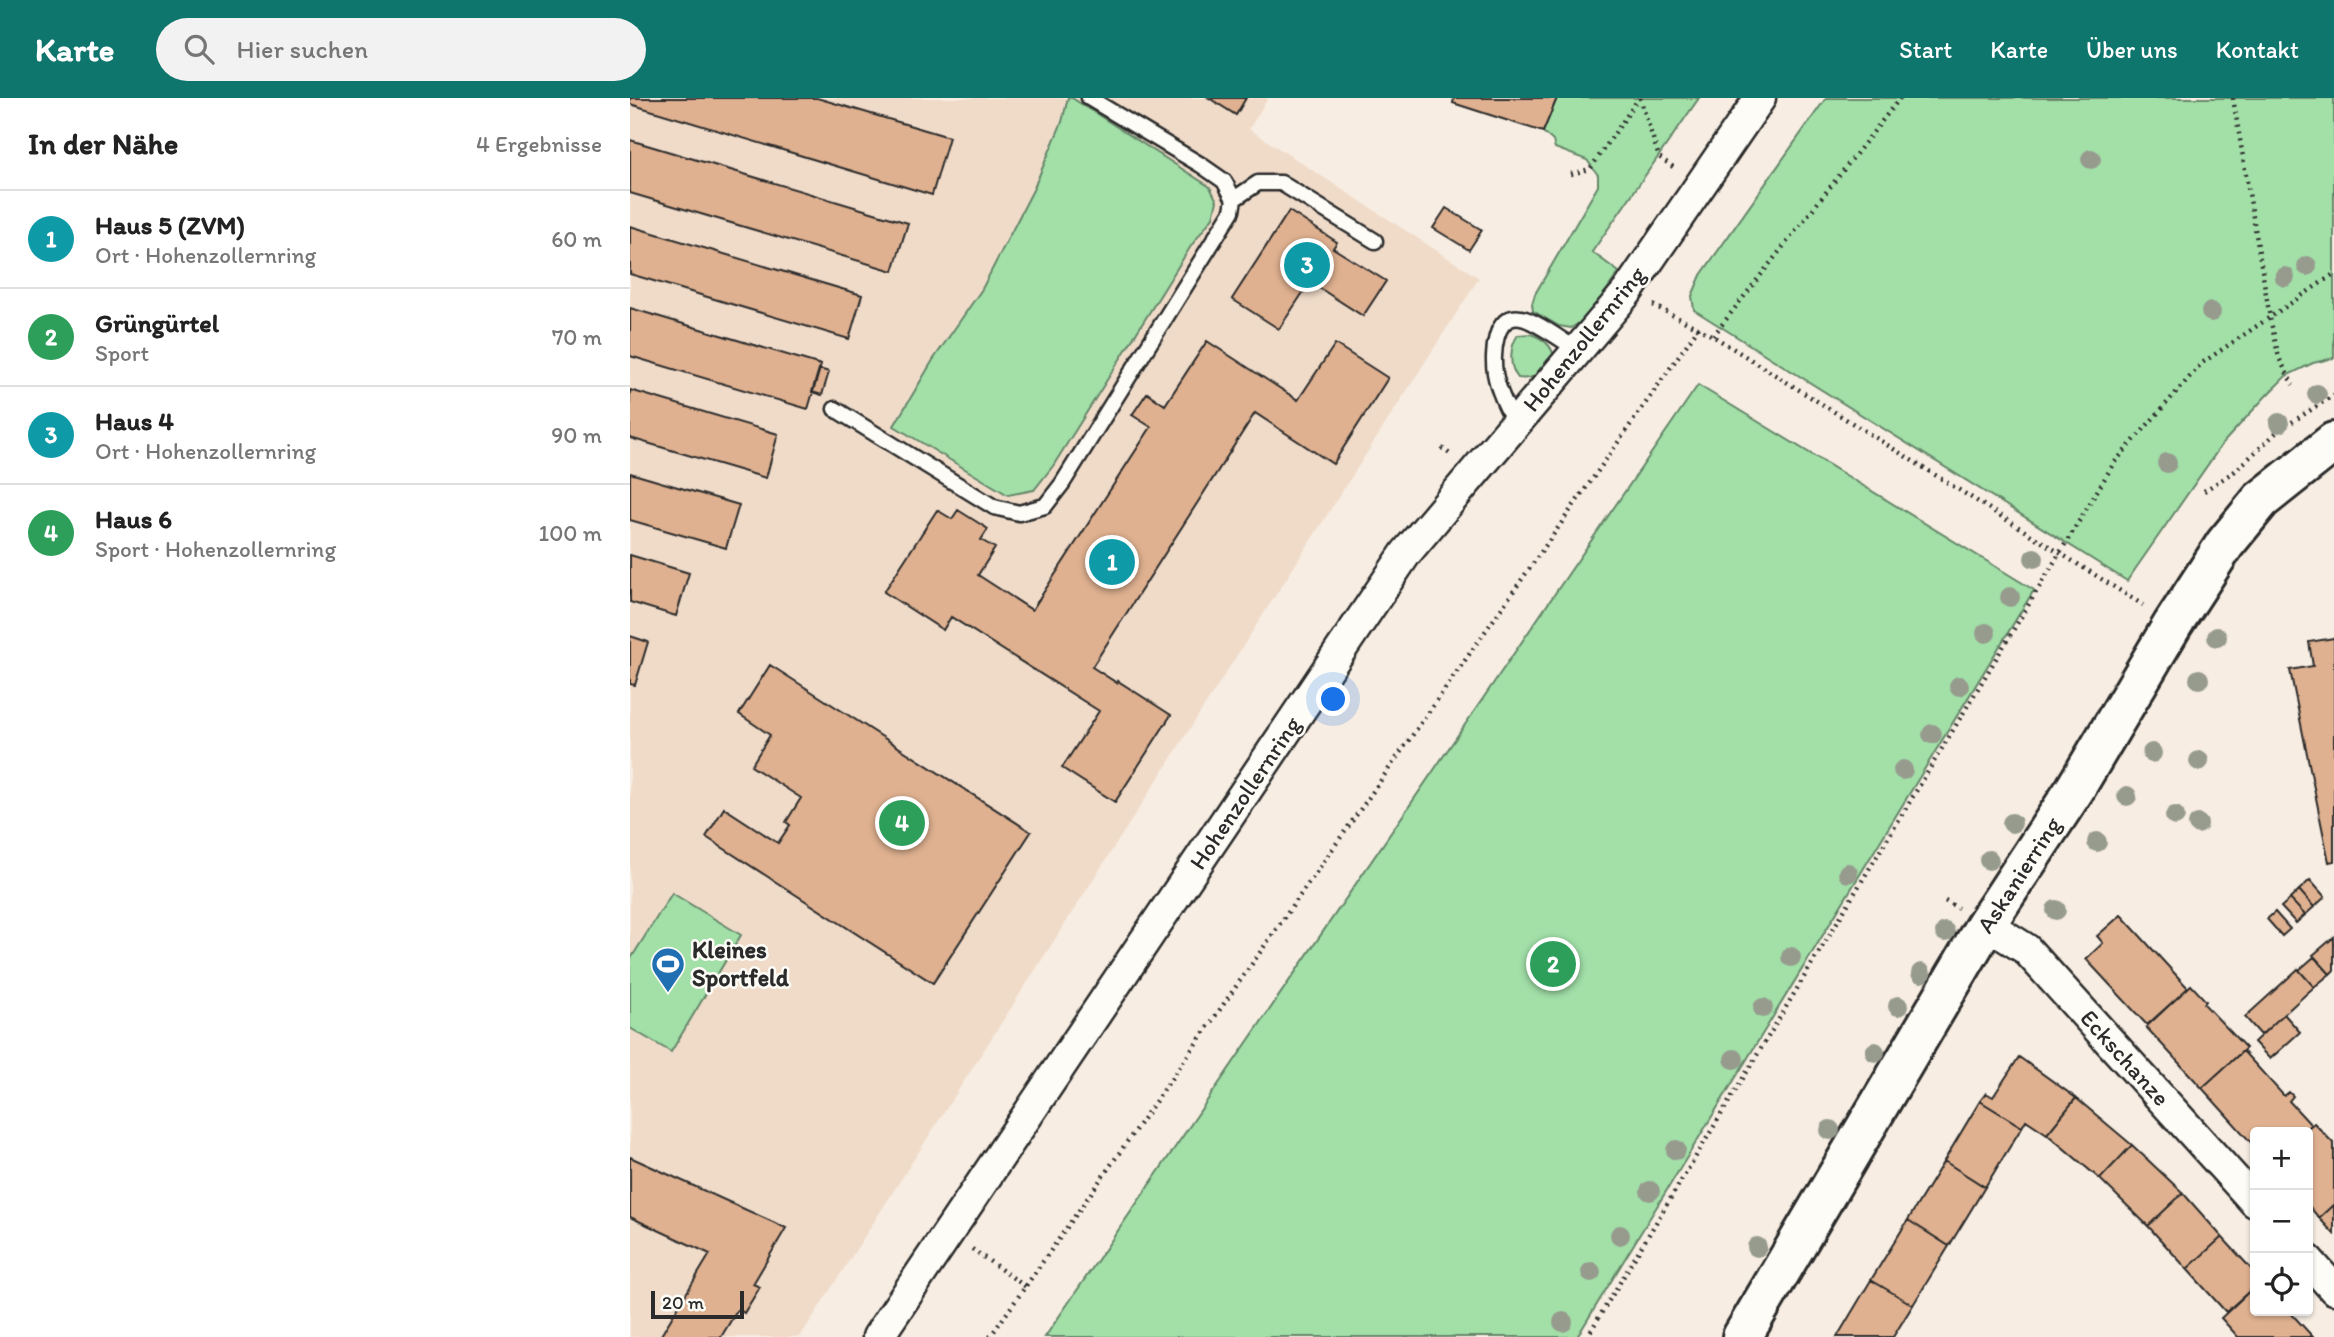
<!DOCTYPE html>
<html lang="de">
<head>
<meta charset="utf-8">
<style>
  :root { --surface:#fff; --page:#f2f2f2; --text:#222; --muted:#767676; --line:#e0e0e0; --accent:#0f766e }
  body { margin:0; font-family:Itim,sans-serif; background:var(--page); color:var(--text) }
  .controls { position:absolute; right:21px; bottom:21px; display:grid; overflow:hidden; border-radius:7px; box-shadow:0 2px 5px #0004 }
  .controls button { width:63px; height:63px; display:grid; place-items:center; padding:0; border:0; border-bottom:2px solid var(--line); background:var(--surface); color:var(--text); font:35px sans-serif }
  .scale { position:absolute; left:21px; bottom:18px; width:93px; box-sizing:border-box; padding-left:7px; border:4px solid #2b2b2b; border-top:0; font-size:19px; line-height:24px; white-space:nowrap; color:#2b2b2b; -webkit-text-stroke:5px #fdfcf7; paint-order:stroke }
  .you { position:absolute; left:704px; top:602px; width:24px; height:24px; margin:-18px; border:5px solid #fff; border-radius:50%; background:#1a73e8; box-shadow:0 0 0 10px #1a73e833 }
  .badge { display:grid; place-items:center; width:46px; height:46px; border-radius:50%; background:var(--accent); color:#fff; font-size:23px; font-weight:700 }
  .pin { position:absolute; translate:-50% -50%; border:4px solid #fff; box-shadow:0 2px 7px #0006 }
  .list { margin:0; padding:0; list-style:none }
  h2 { display:flex; justify-content:space-between; align-items:center; height:91px; margin:0; padding:0 28px; font-size:30px }
  h2 small { font-size:23px; font-weight:400; color:var(--muted) }
  .list li { display:grid; grid-template-columns:46px 1fr auto; gap:21px; align-items:center; box-sizing:border-box; height:98px; padding:0 28px; border-top:2px solid var(--line) }
  .list b { display:block; font-size:26px; white-space:nowrap }
  .list p { margin:0; font-size:23px; white-space:nowrap; color:var(--muted) }
  .list em { font-size:23px; font-style:normal; color:var(--muted) }
  .icon { flex:none; width:38px; height:38px; fill:none; stroke:currentColor; stroke-width:2; stroke-linecap:round; stroke-linejoin:round }
  .map { position:relative; flex:none; width:1704px; height:1239px; overflow:hidden }
  header { display:flex; align-items:center; gap:42px; box-sizing:border-box; height:98px; padding:0 35px; background:var(--accent); color:#fff }
  header strong { font-size:33px }
  nav { display:flex; gap:38px; margin-inline-start:auto; font-size:24px }
  .search { width:490px; height:63px; background:var(--page); display:flex; align-items:center; gap:18px; box-sizing:border-box; padding:0 24px; border-radius:38px; color:var(--muted); font-size:26px }
  main { display:flex }
  aside { flex:1; background:var(--surface) }
  .map>svg:first-child { display:block }
</style>
</head>
<body>
<header>
<strong>Karte</strong>
<div class="search"><svg class="icon" aria-label="search" viewBox="0 0 24 24"><circle cx="10" cy="10" r="6"/><path d="M15 15l6 6"/></svg>Hier suchen</div>
<nav><a>Start</a><a>Karte</a><a>Über uns</a><a>Kontakt</a></nav>
</header>
<main>
<aside>
<h2>In der Nähe<small>4 Ergebnisse</small></h2>
<ul class="list">
<li><span class="badge" style="background:#0f9aa8">1</span><div><b>Haus 5 (ZVM)</b><p>Ort · Hohenzollernring</p></div><em>60 m</em></li>
<li><span class="badge" style="background:#2e9e5b">2</span><div><b>Grüngürtel</b><p>Sport</p></div><em>70 m</em></li>
<li><span class="badge" style="background:#0f9aa8">3</span><div><b>Haus 4</b><p>Ort · Hohenzollernring</p></div><em>90 m</em></li>
<li><span class="badge" style="background:#2e9e5b">4</span><div><b>Haus 6</b><p>Sport · Hohenzollernring</p></div><em>100 m</em></li>
</ul>
</aside>
<div class="map">
<svg width="1704" height="1239" viewBox="0 0 1704 1239">
  <rect width="100%" height="100%" fill="#f7ede2"/>
  <filter id="ink" filterUnits="userSpaceOnUse"><feTurbulence type="fractalNoise" baseFrequency=".0143" numOctaves="2"/><feDisplacementMap in="SourceGraphic" scale="14" xChannelSelector="R" yChannelSelector="G"/><feConvolveMatrix kernelMatrix="1 2 1 2 8 2 1 2 1" color-interpolation-filters="sRGB"/></filter>
  <g filter="url(#ink)">
    <!-- built -->
    <path fill="#f0dbc9" d="M0 0H638L619 31 849 180 170 1239H0Z"/>
    <!-- green -->
    <path fill="#a2e0a8" stroke="#66866a" stroke-width="2" d="M438 0H442L580 89 587 103 583 119 561 148 423 368 404 392 378 397 264 328 303 262 352 191 403 92 432 24Z
      M927 0H1069L962 154 989 174 958 219 941 230 929 228 903 213 902 206 905 196 968 88V77L957 62 925 50 923 43 913 34Z
      M1196 0H1704V260L1683 265 1656 278 1636 298 1593 345 1497 483 1064 212 1062 198 1071 177Z
      M901 236C912 240 922 247 924 259 912 272 906 283 888 280 878 268 880 248 888 237Z
      M1068 287 1404 492 947 1239H415Z
      M42 795 111 837 41 954 0 930V862Z"/>
    <!-- building -->
    <path fill="#dfb190" stroke="#2b2b2b" stroke-width="2" d="M0 0H187L319 39 302 97 0 6Z
      M579 0H616L606 17Z
      M824 0H927L913 34 823 5Z
      M0 42 278 125 263 173 0 95Z
      M816 110 852 132 839 152 803 130Z
      M659 113 707 144 703 150 756 183 733 218 680 184 649 231 602 201Z
      M0 128 232 197 219 241 0 176Z
      M0 210 191 267 178 311 0 258Z
      M577 243 668 302 705 246 758 280 703 366 625 315 462 569 487 585 488 583 541 617 485 704 432 670 469 613 321 519 313 532 254 494 307 412 322 421 328 412 358 431 351 442 365 450 348 477 402 512 521 329 502 317 517 295 535 307Z
      M189 271 199 274 192 297 182 294Z
      M0 292 148 336 136 380 0 340Z
      M0 375 109 407 96 450 0 422Z
      M0 457 59 475 46 518 0 504Z
      M0 538 18 544 5 587 0 586Z
      M1704 540V763L1699 764 1660 572 1683 568 1679 544Z
      M140 567 401 734 303 885 76 739 94 710 148 745 160 727 156 724 171 700 121 668 140 637 109 616Z
      M1680 782 1695 799 1684 809 1669 792Z
      M1669 792 1684 809 1675 817 1660 801Z
      M1660 801 1675 817 1666 825 1651 809Z
      M1645 814 1660 831 1652 838 1637 821Z
      M1491 817 1558 890 1517 927 1456 861 1473 845 1467 838Z
      M1704 839V872L1700 876 1683 857Z
      M1684 859 1700 876 1684 889 1669 872Z
      M1668 871 1684 889 1631 937 1615 919Z
      M1561 887 1576 903 1574 906 1616 950 1572 990 1516 929Z
      M1654 916 1670 934 1640 961 1624 944Z
      M1613 953 1654 998 1659 994 1663 998 1659 1003 1681 1027 1673 1034H1625V1049L1572 990Z
      M1389 959 1446 1000 1417 1036 1396 1022 1392 1029 1350 1003 1356 995 1363 999Z
      M1446 1000 1502 1047 1470 1081 1417 1036Z
      M1350 1003 1392 1029 1355 1089 1314 1063Z
      M1684 1025 1704 1046V1106L1689 1120 1678 1107V1034H1673Z
      M1502 1047 1553 1095 1518 1128 1470 1081Z
      M0 1059 156 1130 123 1186 130 1189 114 1215 108 1211 91 1239H30L80 1156 0 1119Z
      M1314 1063 1355 1089 1319 1148 1278 1122Z
      M1553 1095 1592 1139 1557 1171 1518 1128Z
      M1704 1106V1136L1689 1120Z
      M1278 1122 1319 1148 1283 1207 1241 1182Z
      M1592 1139 1625 1175V1188L1596 1214 1557 1171Z
      M1241 1182 1283 1207 1263 1239H1207Z
      M1625 1188V1213H1659L1683 1239H1608L1591 1220Z"/>
    <g fill="none" stroke-linecap="round" stroke-linejoin="round">
      <!-- lane casing -->
      <g stroke="#2b2b2b" stroke-width="19">
        <path id="lane" d="M604 101 628 85H651L745 143
          M205 311 364 409 389 415 415 408 432 386 602 113 604 101 594 83 571 67 459 0
          M885 326C877 310 868 293 865 275 862 258 864 214 891 220 905 222 934 244 948 252"/>
      </g>
      <!-- street casing -->
      <g stroke="#2b2b2b" stroke-width="35">
        <path id="street" d="M1356 826 1396 851 1625 1104
          M1678 1162 1704 1191
          M248 1239 776 455 997 194 1130 0"/>
      </g>
      <!-- secondary casing -->
      <g stroke="#2b2b2b" stroke-width="44">
        <path id="secondary" d="M1112 1239 1356 826 1445 691 1543 526 1595 446 1631 402 1704 344"/>
      </g>
      <!-- path -->
      <path stroke="#2b2b2b" stroke-width="4.5" stroke-dasharray="2 5" stroke-linecap="butt" d="M1010 0 1029 59 1046 71
        M1603 0 1640 220 1649 260 1663 287
        M941 76 960 71 1009 0
        M1023 207 1083 238 1513 507
        M1083 238 1270 0
        M812 350 821 357
        M1574 393 1605 373 1648 333 1704 297
        M1315 803 1328 810
        M342 1151 396 1189
        M360 1239 1069 229
        M957 1239 1484 365 1572 265 1704 176"/>
      <!-- lane -->
      <use href="#lane" stroke="#fdfcf7" stroke-width="14"/>
      <!-- street -->
      <use href="#street" stroke="#fdfcf7" stroke-width="30"/>
      <!-- secondary -->
      <use href="#secondary" stroke="#fdfcf7" stroke-width="38"/>
    </g>
    <!-- trees -->
    <g fill="#979b8e">
      <circle cx="1461" cy="61" r="10"/>
      <circle cx="1677" cy="168" r="10"/>
      <circle cx="1655" cy="179" r="10"/>
      <circle cx="1581" cy="214" r="10"/>
      <circle cx="1687" cy="296" r="10"/>
      <circle cx="1649" cy="325" r="10"/>
      <circle cx="1537" cy="365" r="10"/>
      <circle cx="1404" cy="460" r="10"/>
      <circle cx="1380" cy="499" r="10"/>
      <circle cx="1356" cy="535" r="10"/>
      <circle cx="1587" cy="539" r="10"/>
      <circle cx="1569" cy="581" r="10"/>
      <circle cx="1329" cy="588" r="10"/>
      <circle cx="1302" cy="636" r="10"/>
      <circle cx="1522" cy="655" r="10"/>
      <circle cx="1569" cy="663" r="10"/>
      <circle cx="1273" cy="672" r="10"/>
      <circle cx="1497" cy="698" r="10"/>
      <circle cx="1545" cy="718" r="10"/>
      <circle cx="1382" cy="725" r="10"/>
      <circle cx="1568" cy="726" r="10"/>
      <circle cx="1467" cy="744" r="10"/>
      <circle cx="1359" cy="762" r="10"/>
      <circle cx="1218" cy="775" r="10"/>
      <circle cx="1426" cy="812" r="10"/>
      <circle cx="1315" cy="834" r="10"/>
      <circle cx="1161" cy="859" r="10"/>
      <circle cx="1291" cy="875" r="10"/>
      <circle cx="1268" cy="908" r="10"/>
      <circle cx="1133" cy="910" r="10"/>
      <circle cx="1245" cy="954" r="10"/>
      <circle cx="1104" cy="961" r="10"/>
      <circle cx="1200" cy="1032" r="10"/>
      <circle cx="1046" cy="1052" r="10"/>
      <circle cx="1020" cy="1093" r="10"/>
      <circle cx="990" cy="1137" r="10"/>
      <circle cx="1127" cy="1149" r="10"/>
      <circle cx="961" cy="1174" r="10"/>
      <circle cx="933" cy="1224" r="10"/>
    </g>
  </g>
  <!-- icons -->
  <defs>
    <g id="stadium-pin" transform="scale(1.75)"><path d="M0 17L-7.5 6A9.5 9.5 0 1 1 7.5 6Z" fill="#1f6fb2" stroke="#fdfcf7"/><path d="M0-5a6.5 5 0 1 0 0 10a6.5 5 0 1 0 0-10ZM-3.5-1.8h7v3.6h-7Z" fill="#fff"/></g>
  </defs>
  <g fill-rule="evenodd">
    <use href="#stadium-pin" x="38" y="866"/>
  </g>
  <g text-anchor="middle" stroke-width="5" stroke-linejoin="round" paint-order="stroke">
    <!-- street labels -->
    <g font-size="24" fill="#2b2b2b" stroke="#fdfcf7">
      <text transform="translate(954 241) rotate(-51)" y="8">Hohenzollernring</text>
      <text transform="translate(615 695) rotate(-56)" y="8">Hohenzollernring</text>
      <text transform="translate(1389 777) rotate(-57)" y="8">Askanierring</text>
      <text transform="translate(1495 960) rotate(48)" y="8">Eckschanze</text>
    </g>
    <!-- poi labels -->
    <g font-size="24" font-weight="bold" fill="#2b2b2b" stroke="#fdfcf7" text-anchor="start">
      <text x="62" y="860">Kleines<tspan x="62" dy="28">Sportfeld</tspan></text>
    </g>
  </g>
</svg>
<div class="controls">
<button>+</button>
<button>−</button>
<button><svg class="icon" aria-label="locate" viewBox="0 0 24 24"><circle cx="12" cy="12" r="6"/><path d="M12 2v4M12 18v4M2 12h4M18 12h4"/></svg></button>
</div>
<div class="scale">20 m</div>
<div class="you"></div>
<div class="pin badge" style="left:482px;top:464px;background:#0f9aa8">1</div>
<div class="pin badge" style="left:923px;top:866px;background:#2e9e5b">2</div>
<div class="pin badge" style="left:677px;top:167px;background:#0f9aa8">3</div>
<div class="pin badge" style="left:272px;top:725px;background:#2e9e5b">4</div>
</div>
</main>
</body>
</html>
